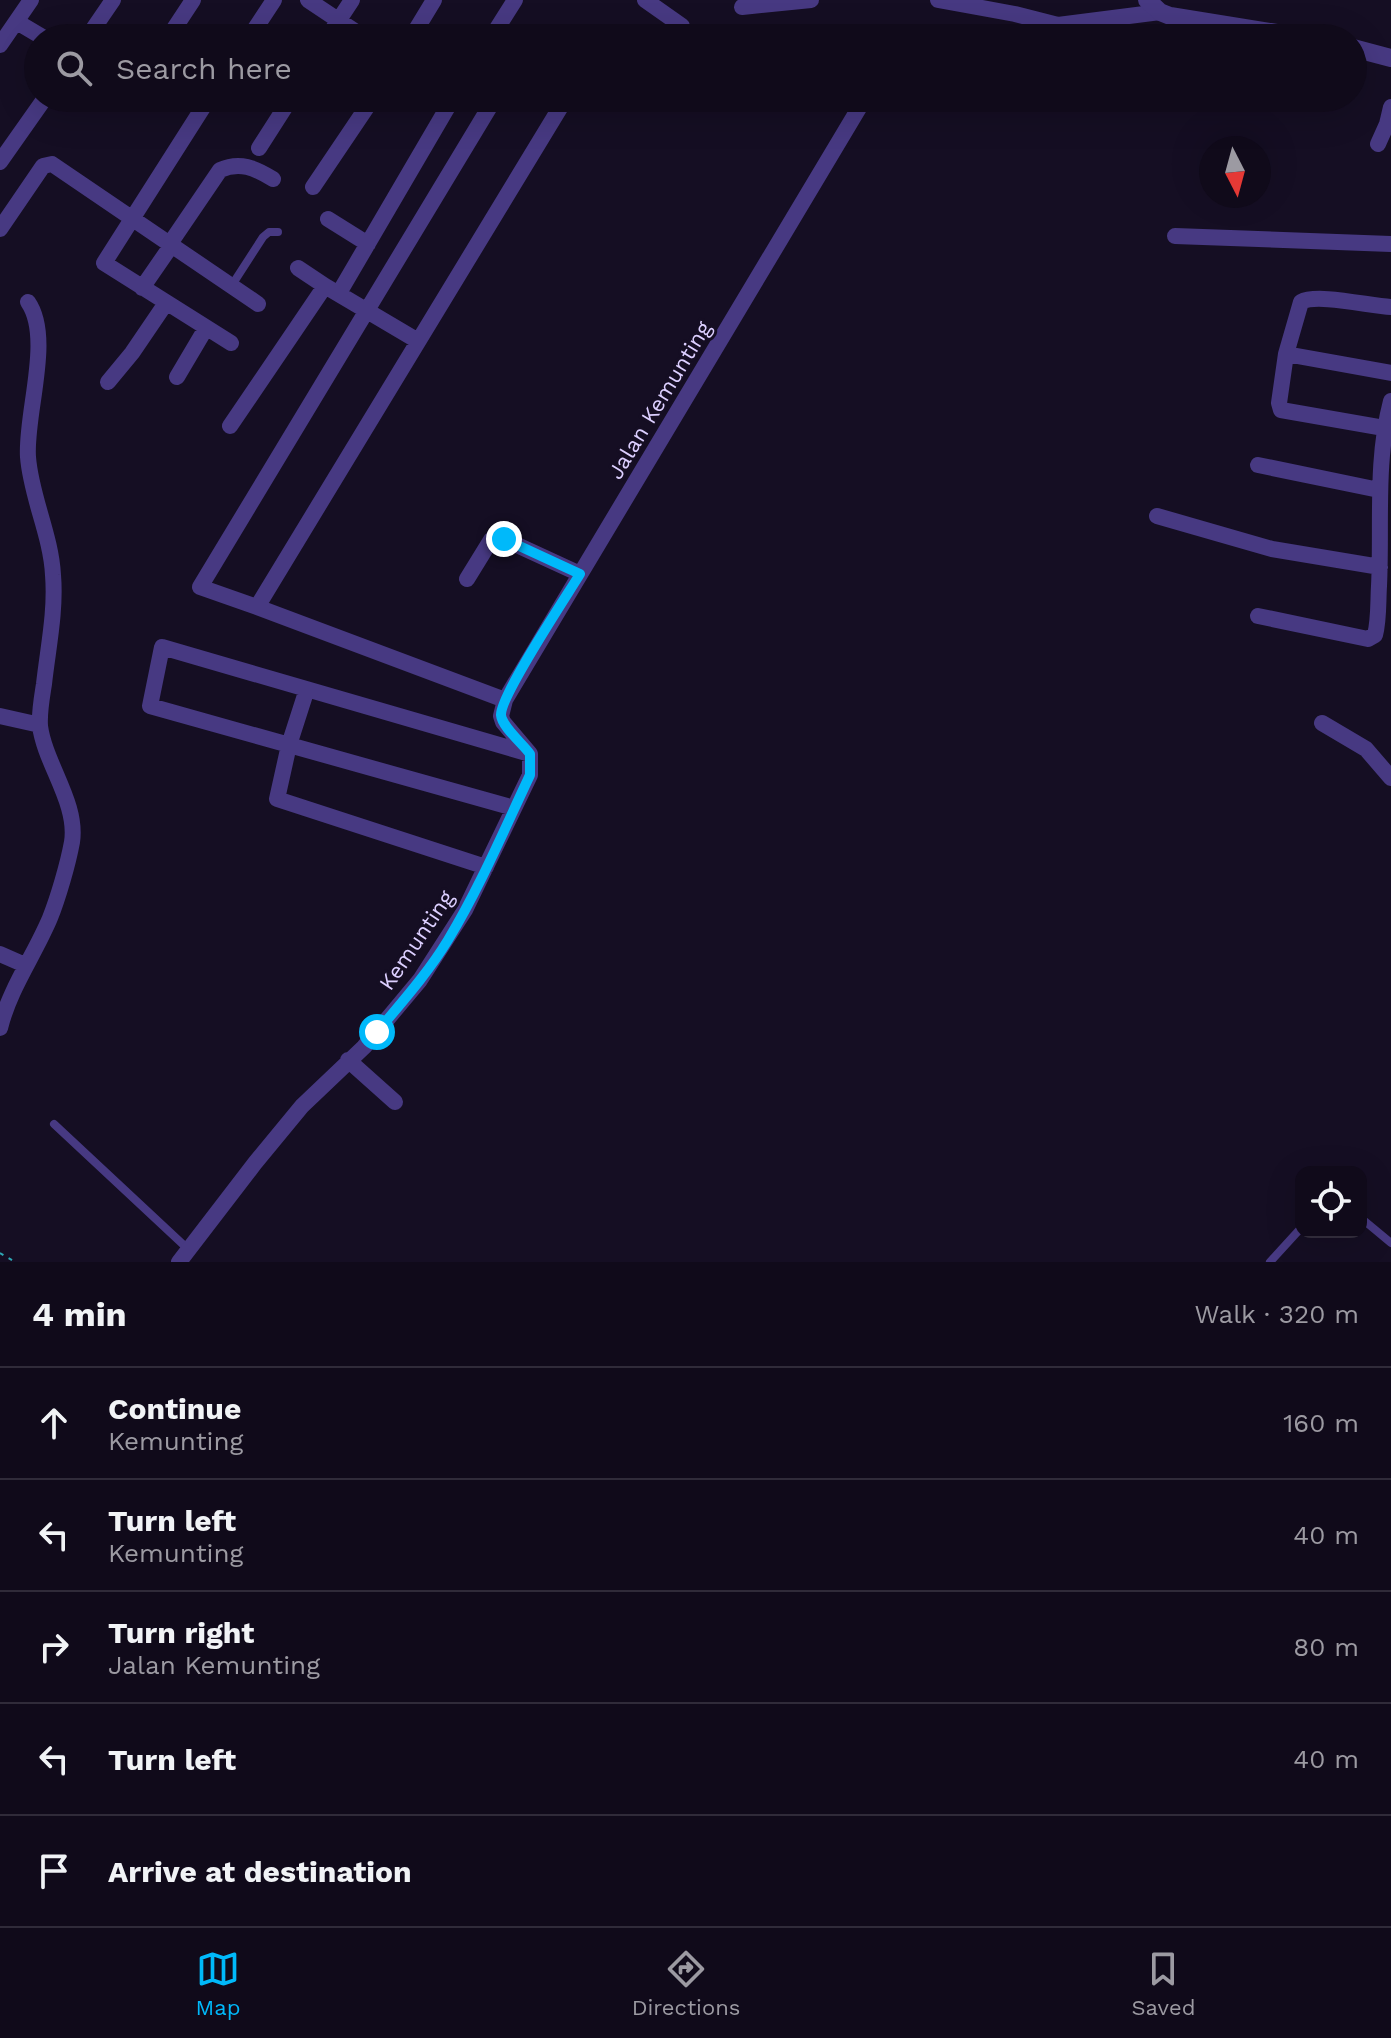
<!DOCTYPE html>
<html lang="en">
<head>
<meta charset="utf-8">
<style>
  :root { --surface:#100a1a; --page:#1e1827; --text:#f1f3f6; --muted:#9c9aa2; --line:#302b39; --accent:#00b9fa }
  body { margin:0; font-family:"Work Sans",sans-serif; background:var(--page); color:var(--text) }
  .controls { position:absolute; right:24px; bottom:24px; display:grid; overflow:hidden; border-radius:16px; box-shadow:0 8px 32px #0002 }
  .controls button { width:72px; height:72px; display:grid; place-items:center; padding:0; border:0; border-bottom:2px solid var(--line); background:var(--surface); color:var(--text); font:40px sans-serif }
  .compass { position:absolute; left:1199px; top:136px; width:72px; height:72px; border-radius:50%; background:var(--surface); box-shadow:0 8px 32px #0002; rotate:174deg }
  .stop { position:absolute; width:24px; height:24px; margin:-18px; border:6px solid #00b9fa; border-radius:50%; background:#fff }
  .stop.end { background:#00b9fa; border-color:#fff; box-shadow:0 2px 8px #0008 }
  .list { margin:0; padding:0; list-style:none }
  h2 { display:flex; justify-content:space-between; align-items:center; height:104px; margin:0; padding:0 32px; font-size:34px }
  h2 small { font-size:26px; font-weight:400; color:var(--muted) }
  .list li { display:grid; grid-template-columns:52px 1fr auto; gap:24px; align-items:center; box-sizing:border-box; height:112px; padding:0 32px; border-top:2px solid var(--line) }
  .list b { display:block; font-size:30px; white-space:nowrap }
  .list p { margin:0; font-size:26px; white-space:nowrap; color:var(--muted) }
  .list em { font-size:26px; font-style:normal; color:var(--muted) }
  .icon { flex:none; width:44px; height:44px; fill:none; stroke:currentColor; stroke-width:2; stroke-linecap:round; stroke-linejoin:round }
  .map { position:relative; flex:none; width:1391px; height:1262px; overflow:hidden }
  .search { position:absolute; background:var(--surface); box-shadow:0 8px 32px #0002; left:24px; right:24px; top:24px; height:88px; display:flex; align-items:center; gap:20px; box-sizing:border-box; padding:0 28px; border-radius:44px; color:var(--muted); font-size:30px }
  .sheet { height:664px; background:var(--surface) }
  nav { display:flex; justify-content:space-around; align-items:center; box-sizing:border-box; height:112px; border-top:2px solid var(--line); background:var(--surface); font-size:22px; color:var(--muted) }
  nav a { display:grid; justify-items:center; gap:4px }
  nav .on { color:var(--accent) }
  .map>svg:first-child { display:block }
</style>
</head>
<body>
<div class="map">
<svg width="1391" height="1262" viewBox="0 0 1391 1262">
  <rect width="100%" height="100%" fill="#150e23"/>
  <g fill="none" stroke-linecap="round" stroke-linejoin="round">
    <!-- path -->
    <path stroke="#2ea7b4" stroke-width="2" stroke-dasharray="4 6" stroke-linecap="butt" d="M0 1253 15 1262"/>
    <!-- service -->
    <path stroke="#473982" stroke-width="8" d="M232 285 263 237 269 232H278
      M54 1124 189 1250
      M1361 1218 1391 1243
      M1270 1262 1301 1228"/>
    <!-- minor -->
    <path stroke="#473982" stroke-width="16" d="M308 0 365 38
      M645 0 682 26 683 38
      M938 0 1015 14 1058 25 1160 12
      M742 7 811 0
      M17 22 44 38
      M87 38 113 0
      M168 38 193 0
      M249 38 274 0
      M327 38 352 0
      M411 38 434 0
      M491 38 515 0
      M0 45 31 0
      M209 98 104 263 231 343
      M495 98 200 587 257 607 566 98
      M1378 144 1387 124 1391 107
      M259 148 291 98
      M0 162 45 98
      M313 187 373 98
      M328 219 368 244
      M0 229 43 166 52 164 258 304
      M1175 236 1391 244
      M169 245 220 170C240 161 255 168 273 179
      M298 268 325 286
      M142 288 171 246
      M339 293 453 98
      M1286 354 1391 373
      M177 377 206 328
      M108 382 132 353 166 303
      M230 426 325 286 418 341
      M1384 428 1281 410 1279 403 1286 354 1301 302C1317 293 1370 306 1391 307
      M1258 465 1379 490
      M1157 516 1272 549 1380 567
      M467 579 491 540 495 537 504 539 580 574
      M257 607 505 700
      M1258 616 1368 639 1375 635C1379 620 1378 602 1379 586 1382 524 1375 462 1391 401
      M307 689 289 745 277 799 486 867
      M0 716 40 725
      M1322 723 1366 749 1391 778
      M514 808 150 706 162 647 530 754
      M0 954 25 965
      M0 1028C10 988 34 956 50 918 58 898 68 864 72 842 78 803 45 764 40 726 39 712 42 697 44 684 48 648 56 611 53 575 51 535 31 497 28 457 25 414 53 338 28 302
      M348 1060 395 1102
      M179 1262 255 1163 302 1106 364 1047 420 980 465 910 530 775V754L503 722 501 716 505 700 865 98"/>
    <!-- tertiary -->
    <path stroke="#473982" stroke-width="18" d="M1147 0 1160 12 1170 16 1308 38
      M1353 48 1391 58"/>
  </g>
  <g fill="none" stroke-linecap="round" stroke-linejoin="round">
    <!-- route -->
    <path stroke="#00b9fa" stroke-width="10" d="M377 1032C402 1002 428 973 448 940 480 887 504 830 530 775V754C523 744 502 727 501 715 500 696 566 597 580 574L504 539"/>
  </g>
  <g text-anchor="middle" stroke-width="6" stroke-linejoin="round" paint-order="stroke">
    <!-- street labels -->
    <g font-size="22" fill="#dccfff" stroke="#150e23">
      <text transform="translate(659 400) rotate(-59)" y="8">Jalan Kemunting</text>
      <text transform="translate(416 940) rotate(-56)" y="8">Kemunting</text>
    </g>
  </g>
</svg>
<div class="controls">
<button><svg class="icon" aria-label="locate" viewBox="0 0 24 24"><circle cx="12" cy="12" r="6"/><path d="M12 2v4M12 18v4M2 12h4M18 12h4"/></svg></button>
</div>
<svg class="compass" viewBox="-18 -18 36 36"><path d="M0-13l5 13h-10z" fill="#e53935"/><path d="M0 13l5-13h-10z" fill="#9c9aa2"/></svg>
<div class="stop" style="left:377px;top:1032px"></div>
<div class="stop end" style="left:504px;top:539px"></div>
<div class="search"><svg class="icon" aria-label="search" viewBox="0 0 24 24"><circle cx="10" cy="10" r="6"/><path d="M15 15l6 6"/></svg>Search here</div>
</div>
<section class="sheet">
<h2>4 min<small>Walk · 320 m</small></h2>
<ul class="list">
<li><svg class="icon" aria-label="ahead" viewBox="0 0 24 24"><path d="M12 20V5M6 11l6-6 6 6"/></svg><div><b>Continue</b><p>Kemunting</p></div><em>160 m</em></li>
<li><svg class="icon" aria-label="left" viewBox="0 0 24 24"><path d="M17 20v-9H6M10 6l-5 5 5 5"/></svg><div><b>Turn left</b><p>Kemunting</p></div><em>40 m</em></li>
<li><svg class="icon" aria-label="right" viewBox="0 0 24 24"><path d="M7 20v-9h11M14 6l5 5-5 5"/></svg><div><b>Turn right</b><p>Jalan Kemunting</p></div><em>80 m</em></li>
<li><svg class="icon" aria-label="left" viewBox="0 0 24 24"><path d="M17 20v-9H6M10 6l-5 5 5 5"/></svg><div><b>Turn left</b></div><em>40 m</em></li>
<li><svg class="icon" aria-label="arrive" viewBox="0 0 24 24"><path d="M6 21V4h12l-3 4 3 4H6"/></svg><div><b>Arrive at destination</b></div></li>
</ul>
</section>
<nav>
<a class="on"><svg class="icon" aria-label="map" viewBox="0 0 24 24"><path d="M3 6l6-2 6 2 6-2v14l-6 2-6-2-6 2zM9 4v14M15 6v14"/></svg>Map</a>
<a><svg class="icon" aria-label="directions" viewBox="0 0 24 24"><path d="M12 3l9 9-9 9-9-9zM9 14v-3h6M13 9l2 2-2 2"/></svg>Directions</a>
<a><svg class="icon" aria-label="saved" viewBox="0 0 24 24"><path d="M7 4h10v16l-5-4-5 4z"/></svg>Saved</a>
</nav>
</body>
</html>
